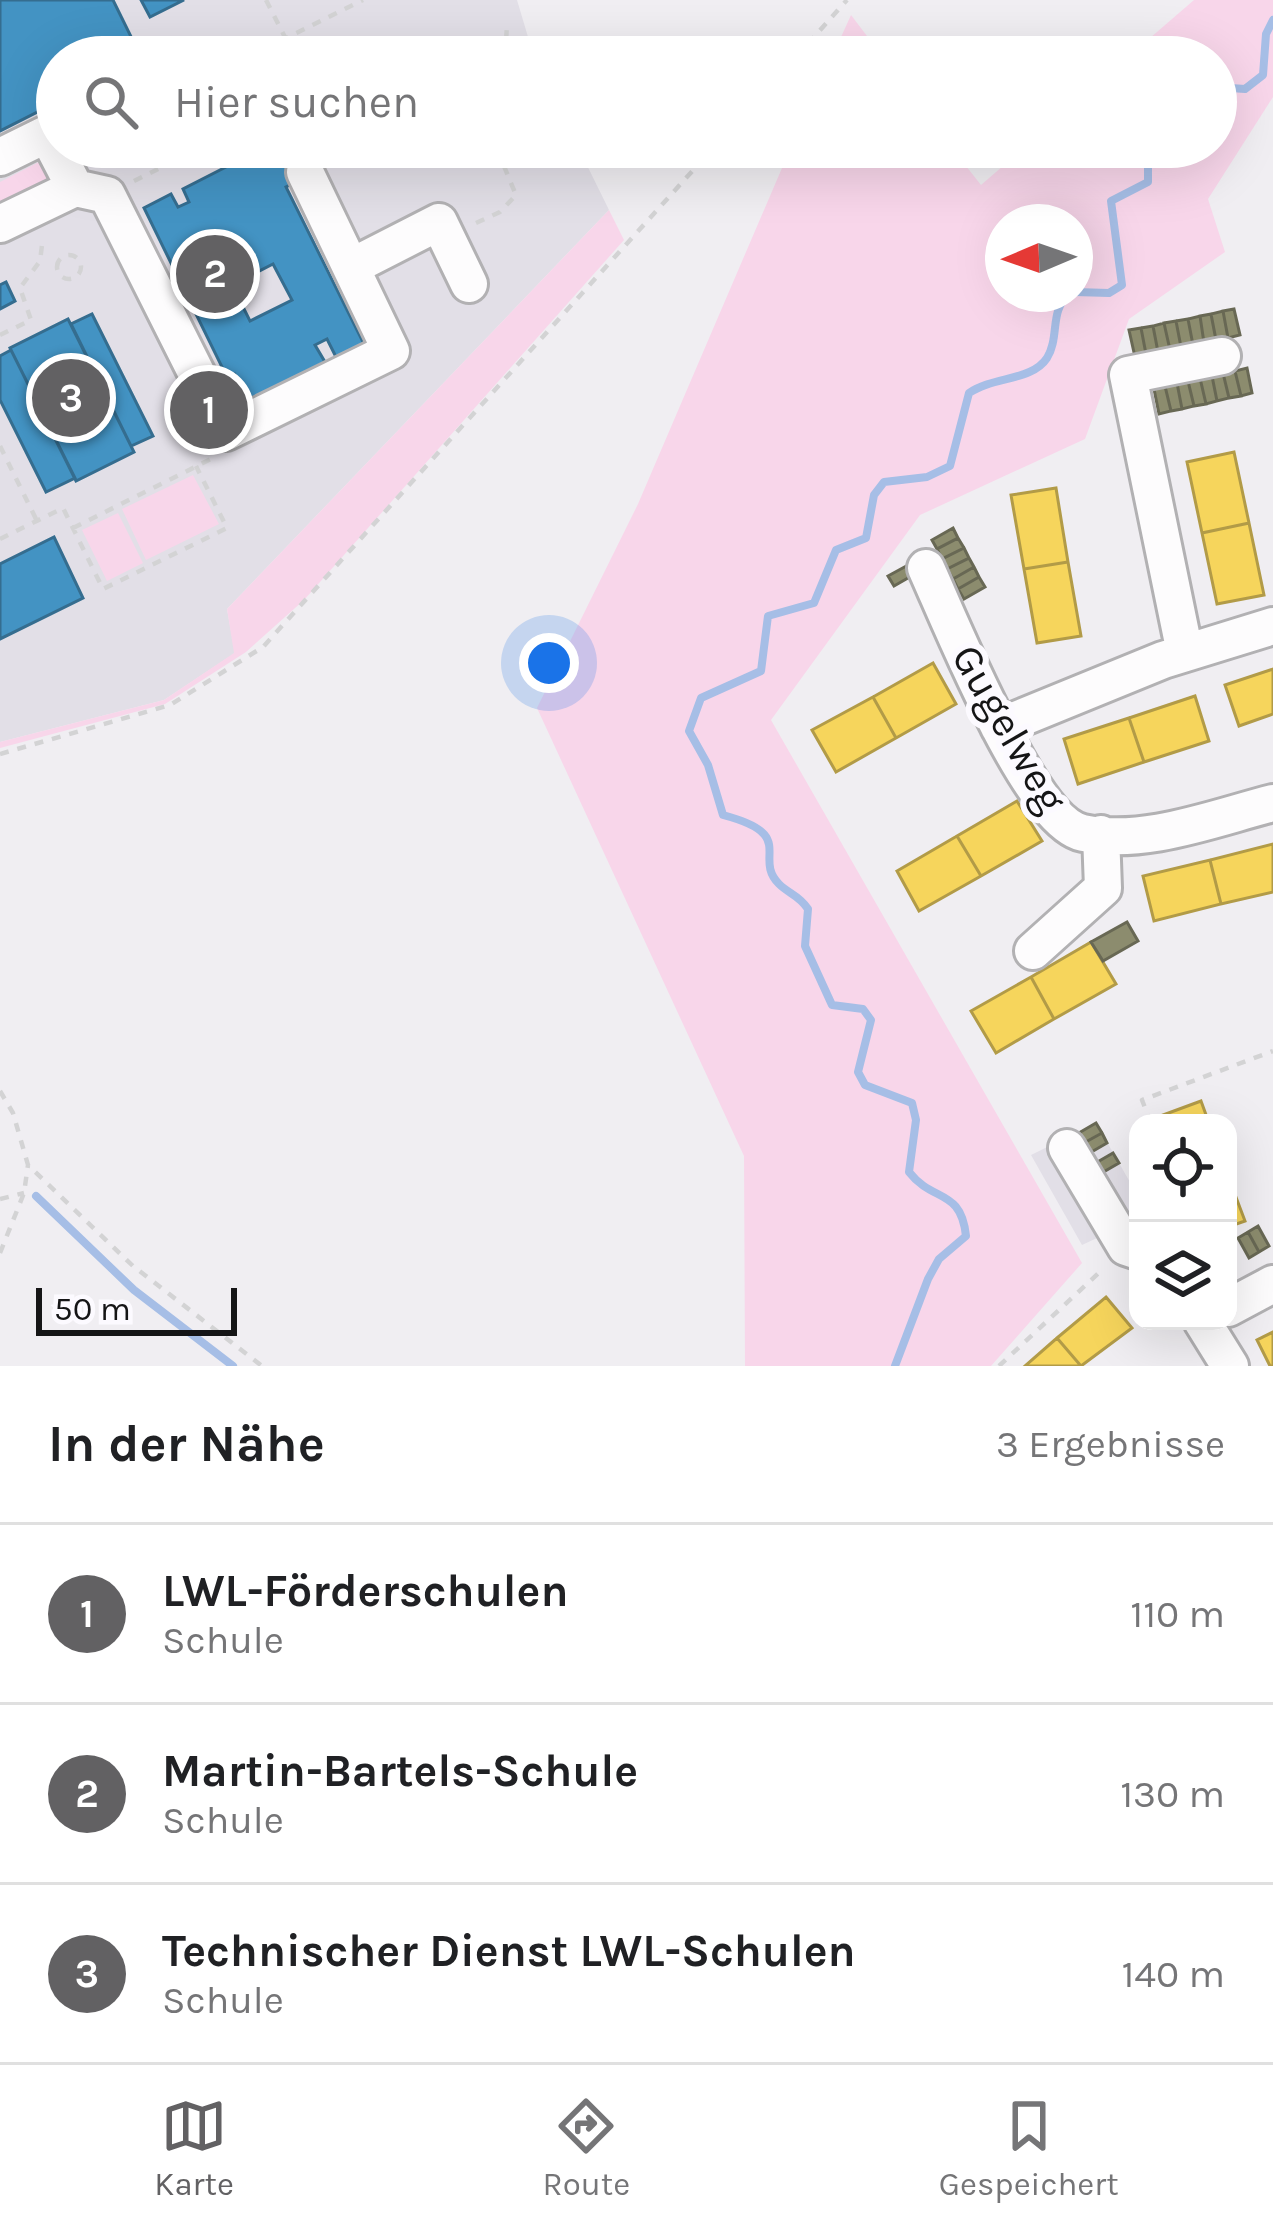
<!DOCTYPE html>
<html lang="de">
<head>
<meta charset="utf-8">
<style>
  :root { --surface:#fff; --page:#f6f6f6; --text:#202124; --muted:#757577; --line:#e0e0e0; --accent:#626163 }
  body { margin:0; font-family:Karla,sans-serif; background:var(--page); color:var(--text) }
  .controls { position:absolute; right:36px; bottom:36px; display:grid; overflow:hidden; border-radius:24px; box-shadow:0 12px 48px #0002 }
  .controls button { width:108px; height:108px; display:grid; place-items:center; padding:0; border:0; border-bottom:3px solid var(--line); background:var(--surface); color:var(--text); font:60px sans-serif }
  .compass { position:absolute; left:985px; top:204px; width:108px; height:108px; border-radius:50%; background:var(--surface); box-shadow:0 12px 48px #0002; rotate:268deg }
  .scale { position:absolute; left:36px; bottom:30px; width:201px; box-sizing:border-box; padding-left:12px; border:6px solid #151516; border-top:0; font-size:33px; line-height:42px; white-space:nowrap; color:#151516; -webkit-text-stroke:9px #fcfaff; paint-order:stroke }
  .you { position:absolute; left:549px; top:663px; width:42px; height:42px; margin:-30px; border:9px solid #fff; border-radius:50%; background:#1a73e8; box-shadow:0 0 0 18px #1a73e833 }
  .badge { display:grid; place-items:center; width:78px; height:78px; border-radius:50%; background:var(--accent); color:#fff; font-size:39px; font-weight:700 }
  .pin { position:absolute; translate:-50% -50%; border:6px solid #fff; box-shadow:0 3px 12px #0006 }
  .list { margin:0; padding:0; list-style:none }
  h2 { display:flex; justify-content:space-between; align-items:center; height:156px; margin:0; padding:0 48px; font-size:51px }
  h2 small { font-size:39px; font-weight:400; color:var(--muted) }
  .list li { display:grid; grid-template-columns:78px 1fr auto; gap:36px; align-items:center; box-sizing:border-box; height:180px; padding:0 48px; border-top:3px solid var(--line) }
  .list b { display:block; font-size:45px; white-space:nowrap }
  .list p { margin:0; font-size:39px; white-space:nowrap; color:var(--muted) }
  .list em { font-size:39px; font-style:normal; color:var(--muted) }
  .icon { flex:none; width:66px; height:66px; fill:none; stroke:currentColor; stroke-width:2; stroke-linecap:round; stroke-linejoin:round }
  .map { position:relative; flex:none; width:1273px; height:1366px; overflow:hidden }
  .search { position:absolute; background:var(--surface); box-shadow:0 12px 48px #0002; left:36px; right:36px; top:36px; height:132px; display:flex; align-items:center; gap:30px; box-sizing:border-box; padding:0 42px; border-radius:66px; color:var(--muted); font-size:45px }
  .sheet { height:696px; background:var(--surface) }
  nav { display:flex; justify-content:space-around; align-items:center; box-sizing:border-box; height:168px; border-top:3px solid var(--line); background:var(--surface); font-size:33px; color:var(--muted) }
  nav a { display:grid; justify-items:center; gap:6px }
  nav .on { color:var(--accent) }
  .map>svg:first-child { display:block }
</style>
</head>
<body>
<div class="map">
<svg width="1273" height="1366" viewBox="0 0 1273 1366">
  <rect width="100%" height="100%" fill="#f0eef2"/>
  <!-- built -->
  <path fill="#e2dfe7" d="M0 0H517L534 57H57V147H578L609 210 227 609 235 653 164 700 0 742Z
    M1096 1123 1138 1196V1219L1082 1245 1031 1155Z"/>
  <!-- green -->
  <path fill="#f8d6ea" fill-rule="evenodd" d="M1194 0H1273V97L1208 199 1225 252 1129 319 1085 439 920 515 771 720 1082 1263 991 1366H745L744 1156 537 708 638 504 791 147H951L981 185 1025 147H1216V57H1128ZM1003 222H1075V294H1003Z
    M851 15 883 57H832Z
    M39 162 51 186 0 215V182Z
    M609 210 624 240 304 600 246 652 165 704 0 748V742L164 700 234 653 227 609Z
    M193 475 219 524 146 560 122 509Z
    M118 513 143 563 107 581 82 530Z"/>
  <!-- homes -->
  <path fill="#f6d55c" stroke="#b29b47" stroke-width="3" d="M1234 452 1249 523 1202 533 1187 462Z
    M1056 488 1068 562 1024 569 1011 495Z
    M1249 523 1264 595 1217 604 1202 533Z
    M1068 562 1081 636 1037 643 1024 569Z
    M933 663 956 704 896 738 873 697Z
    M1273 669V714L1239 726 1225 685Z
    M1195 696 1209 741 1144 762 1129 718Z
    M873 697 896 738 836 772 812 730Z
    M1129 718 1144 762 1078 784 1064 739Z
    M1017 801 1042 841 981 876 957 836Z
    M957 836 981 876 919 911 897 871Z
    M1273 844V892L1221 904 1210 860Z
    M1210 860 1221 904 1154 921 1143 876Z
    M1091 942 1116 984 1054 1019 1031 977Z
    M1031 977 1054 1019 996 1053 971 1011Z
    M1201 1101 1209 1123H1165L1163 1115Z
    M1228 1176 1245 1221 1228 1227Z
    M1106 1297 1132 1328 1081 1366 1057 1338Z
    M1273 1332V1366H1270L1257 1340Z
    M1057 1338 1081 1366H1025Z"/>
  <!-- schools -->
  <path fill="#4393c3" stroke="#356d8f" stroke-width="3" fill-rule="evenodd" d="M0 0H113L141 57H57V102L0 131Z
    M141 0H184L150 17Z
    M265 147H277L288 168 302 179 286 187 364 344 336 357 327 339 315 345 325 362 249 400 234 373 242 391 234 400 220 382 227 379 223 369 144 208 171 194 178 207 189 202 183 189ZM273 264 292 300 250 321 232 285Z
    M6 282 15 301 0 309V285Z
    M92 314 153 436 131 446 71 324Z
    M68 319 134 452 76 481 10 348Z
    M11 350 75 478 46 492 0 400V356Z
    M54 537 83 598 0 639V564Z"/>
  <!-- industry -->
  <path fill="#8c8c6e" stroke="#686854" stroke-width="3" d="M1234 309 1240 335 1228 338 1223 311Z
    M1223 311 1228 338 1216 340 1211 314Z
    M1211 314 1216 340 1204 343 1200 316Z
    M1200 316 1204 343 1193 345 1188 319Z
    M1188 319 1193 345 1181 347 1176 321Z
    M1176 321 1181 347 1170 350 1164 323Z
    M1164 323 1170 350 1158 352 1153 326Z
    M1153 326 1158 352 1146 354 1141 328Z
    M1141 328 1146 354 1135 357 1129 330Z
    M1247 368 1252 393 1241 396 1235 371Z
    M1235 371 1241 396 1229 398 1223 373Z
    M1223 373 1229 398 1217 401 1212 376Z
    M1212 376 1217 401 1206 404 1200 378Z
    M1200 378 1206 404 1194 406 1188 381Z
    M1188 381 1194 406 1182 409 1177 383Z
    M1177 383 1182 409 1171 411 1165 386Z
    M1165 386 1171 411 1159 414 1154 389Z
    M953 528 958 538 937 549 932 540Z
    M958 538 964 548 942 559 937 549Z
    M964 548 969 558 947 569 942 559Z
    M969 558 974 567 953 579 947 569Z
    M910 564 915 574 894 586 888 576Z
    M974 567 979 577 958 589 953 579Z
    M979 577 985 587 964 599 958 589Z
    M1127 922 1138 941 1103 961 1091 942Z
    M1096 1123 1102 1133 1082 1144 1077 1134Z
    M1102 1133 1107 1143 1088 1154 1082 1144Z
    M1113 1153 1119 1163 1100 1174 1094 1164Z
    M1258 1226 1269 1246 1259 1252 1248 1232Z
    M1248 1232 1259 1252 1249 1258 1238 1238Z"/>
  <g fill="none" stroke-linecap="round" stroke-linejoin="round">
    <!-- stream -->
    <path stroke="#a6bee6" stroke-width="8" d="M1216 87 1245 89 1263 75 1266 34 1273 20
      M1075 292 1109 293 1122 285 1111 201 1148 182V162L1167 147
      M36 1196 134 1290 233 1366
      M895 1366 928 1279 939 1259 966 1236C961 1188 933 1203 909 1172L916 1120 912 1103 865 1085 858 1072 871 1020 863 1009 832 1005 805 946 808 909C799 895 789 894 779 884 752 857 799 835 723 815L708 765 689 731 701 698 761 671 768 616 814 603 836 550 866 538 874 495 884 482 927 477 950 466 969 393C994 376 1032 381 1047 358 1060 337 1049 311 1069 294"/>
    <!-- minor casing -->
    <g stroke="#b2b1b3" stroke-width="42">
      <path id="minor" d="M0 157 57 129
        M75 188 107 195 226 432 391 351 305 172
        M0 224 75 188 47 134
        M351 267 439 222 469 284
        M926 568C950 621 1030 822 1083 833 1144 846 1214 818 1273 803
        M1185 653 1128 375 1222 356
        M999 727 1163 660 1273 626
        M1033 951 1103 888 1101 834
        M1067 1148 1126 1247 1138 1251
        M1228 1308 1273 1284
        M1202 1321 1230 1366"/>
    </g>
    <!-- path -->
    <path stroke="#d3d3d4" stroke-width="4.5" stroke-dasharray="9 9" stroke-linecap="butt" d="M266 0 295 57
      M248 57 363 0
      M505 57 507 25
      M796 57 847 0
      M134 181 202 147
      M476 223 500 212 516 195 496 147
      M57 267a12 12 0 1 1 24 0a12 12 0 1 1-24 0Z
      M0 335 31 320 20 288 40 261 43 237
      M0 446 37 521
      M73 528 213 458
      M0 539 63 508 103 589 227 528 196 466
      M0 754 170 705 263 647 714 147
      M0 1091 13 1113 28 1165 133 1266 262 1366
      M1151 1123 1142 1100 1273 1051
      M0 1199 24 1193
      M0 1253 24 1193 28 1165
      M999 1366 1104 1268"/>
    <!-- minor -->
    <use href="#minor" stroke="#fdfcfd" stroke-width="36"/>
  </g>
  <g text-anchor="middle" stroke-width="12" stroke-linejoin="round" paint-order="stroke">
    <!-- street labels -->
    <g font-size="42" fill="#151516" stroke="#fcfaff">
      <text transform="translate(1010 728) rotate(60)" y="15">Gugelweg</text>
    </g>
  </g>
</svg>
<div class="controls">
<button><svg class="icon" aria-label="locate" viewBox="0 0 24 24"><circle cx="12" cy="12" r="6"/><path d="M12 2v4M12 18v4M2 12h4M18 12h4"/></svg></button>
<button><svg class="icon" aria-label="layers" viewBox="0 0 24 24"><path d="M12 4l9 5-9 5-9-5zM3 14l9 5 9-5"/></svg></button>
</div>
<svg class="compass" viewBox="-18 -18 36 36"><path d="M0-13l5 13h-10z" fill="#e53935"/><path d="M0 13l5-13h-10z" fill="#757577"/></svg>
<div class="scale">50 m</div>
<div class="you"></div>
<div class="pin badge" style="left:209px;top:410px">1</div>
<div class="pin badge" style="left:215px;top:274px">2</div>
<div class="pin badge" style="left:71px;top:398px">3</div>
<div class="search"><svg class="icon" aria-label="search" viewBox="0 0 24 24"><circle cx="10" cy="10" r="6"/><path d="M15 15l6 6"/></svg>Hier suchen</div>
</div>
<section class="sheet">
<h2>In der Nähe<small>3 Ergebnisse</small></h2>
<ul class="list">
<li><span class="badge">1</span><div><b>LWL-Förderschulen</b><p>Schule</p></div><em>110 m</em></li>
<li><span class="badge">2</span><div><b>Martin-Bartels-Schule</b><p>Schule</p></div><em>130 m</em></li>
<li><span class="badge">3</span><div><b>Technischer Dienst LWL-Schulen</b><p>Schule</p></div><em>140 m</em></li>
</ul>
</section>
<nav>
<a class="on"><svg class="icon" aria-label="map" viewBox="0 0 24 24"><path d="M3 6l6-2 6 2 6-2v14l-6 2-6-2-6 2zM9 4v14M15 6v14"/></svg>Karte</a>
<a><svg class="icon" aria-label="directions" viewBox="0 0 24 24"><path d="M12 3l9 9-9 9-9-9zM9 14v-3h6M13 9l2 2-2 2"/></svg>Route</a>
<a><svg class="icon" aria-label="saved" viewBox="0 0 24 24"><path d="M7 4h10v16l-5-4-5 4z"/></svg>Gespeichert</a>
</nav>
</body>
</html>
